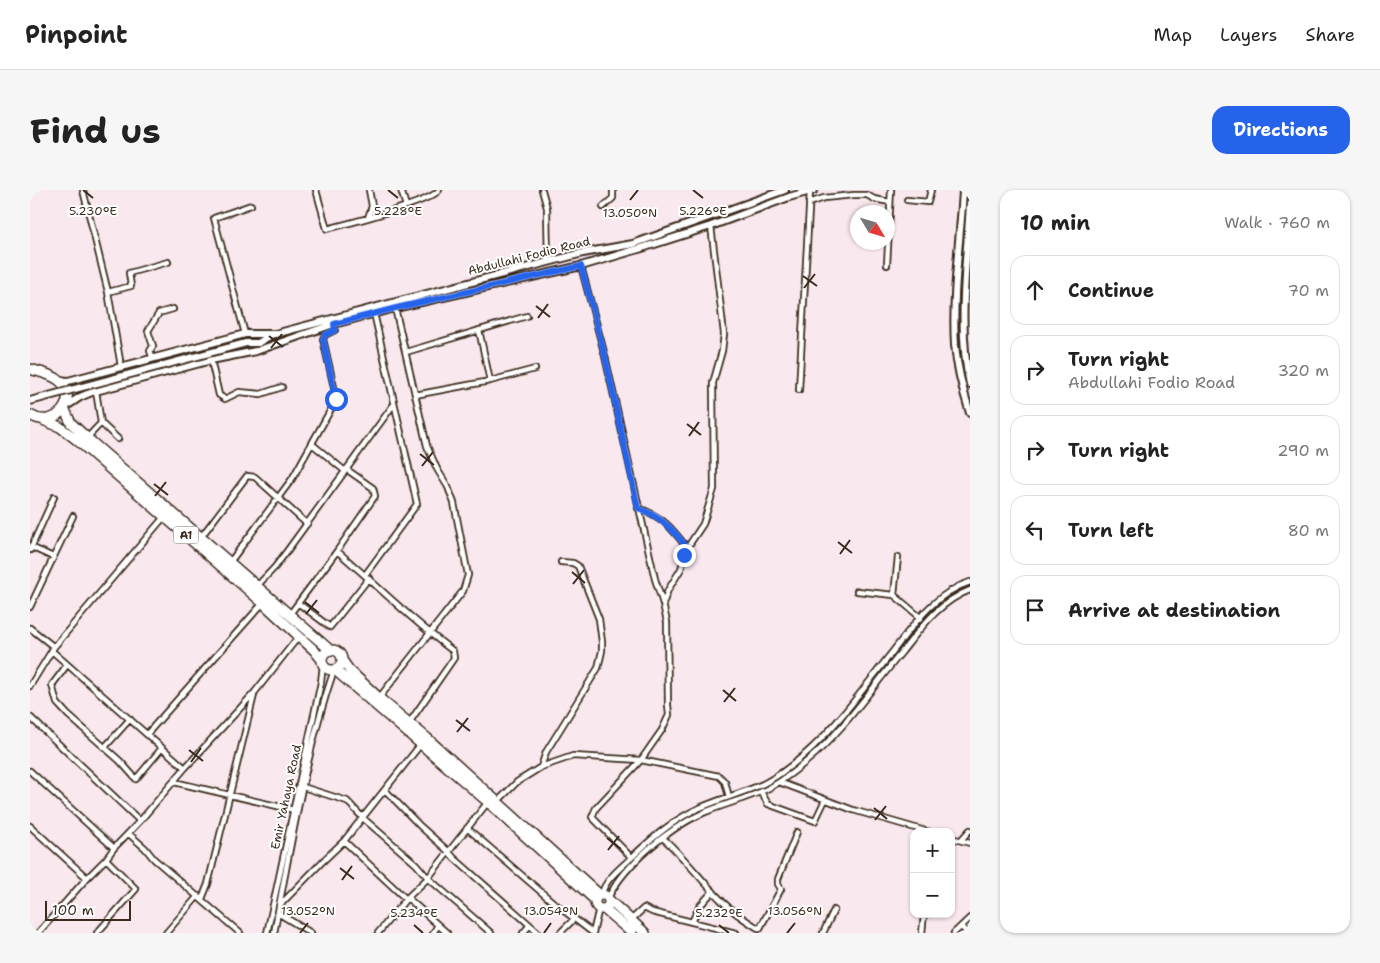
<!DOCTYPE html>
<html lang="en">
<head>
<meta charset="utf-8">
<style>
  :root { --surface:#fff; --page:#f6f6f6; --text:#222; --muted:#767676; --line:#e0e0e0; --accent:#2563eb }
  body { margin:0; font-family:"Shantell Sans",sans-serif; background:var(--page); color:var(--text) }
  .controls { position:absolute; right:15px; bottom:15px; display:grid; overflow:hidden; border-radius:10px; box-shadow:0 1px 4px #0004 }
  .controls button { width:45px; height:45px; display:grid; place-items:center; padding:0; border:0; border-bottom:1px solid var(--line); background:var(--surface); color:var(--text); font:25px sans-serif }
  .compass { position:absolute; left:820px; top:15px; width:45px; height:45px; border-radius:50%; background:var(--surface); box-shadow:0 1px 4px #0004; rotate:128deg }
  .scale { position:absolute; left:15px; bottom:12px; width:86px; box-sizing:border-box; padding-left:5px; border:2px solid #3b2a1e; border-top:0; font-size:14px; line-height:18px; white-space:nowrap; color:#3b2a1e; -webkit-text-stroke:4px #fff; paint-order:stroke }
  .stop { position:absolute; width:15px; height:15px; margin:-11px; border:4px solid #2563eb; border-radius:50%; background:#fff }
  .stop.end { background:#2563eb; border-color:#fff; box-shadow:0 1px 5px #0008 }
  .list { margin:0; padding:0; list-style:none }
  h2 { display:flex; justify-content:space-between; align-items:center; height:65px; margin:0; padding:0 20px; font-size:21px }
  h2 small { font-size:16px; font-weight:400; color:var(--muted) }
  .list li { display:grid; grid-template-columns:32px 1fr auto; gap:15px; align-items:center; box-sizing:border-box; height:70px; margin:0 10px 10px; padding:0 10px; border:1px solid var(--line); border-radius:15px }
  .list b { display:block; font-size:19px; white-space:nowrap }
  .list p { margin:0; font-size:16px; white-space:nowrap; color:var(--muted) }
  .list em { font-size:16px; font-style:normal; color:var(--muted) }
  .icon { flex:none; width:28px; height:28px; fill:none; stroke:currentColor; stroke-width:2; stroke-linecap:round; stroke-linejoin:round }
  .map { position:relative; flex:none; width:940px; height:743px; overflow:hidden; border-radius:15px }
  header { display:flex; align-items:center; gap:30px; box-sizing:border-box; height:70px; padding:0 25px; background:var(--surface); border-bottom:1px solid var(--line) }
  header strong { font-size:24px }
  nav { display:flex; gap:28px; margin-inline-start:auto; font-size:18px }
  .intro { display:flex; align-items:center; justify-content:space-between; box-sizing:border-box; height:120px; padding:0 30px }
  h1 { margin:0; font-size:35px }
  .button { padding:12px 22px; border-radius:15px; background:var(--accent); color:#fff; font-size:18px; font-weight:700 }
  main { display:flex; gap:30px; padding:0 30px }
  aside { flex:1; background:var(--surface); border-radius:15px; box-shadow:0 1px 4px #0004 }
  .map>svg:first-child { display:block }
</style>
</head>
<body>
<header>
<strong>Pinpoint</strong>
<nav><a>Map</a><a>Layers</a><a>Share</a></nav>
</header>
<div class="intro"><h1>Find us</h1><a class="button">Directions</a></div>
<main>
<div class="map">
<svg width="940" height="743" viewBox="0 0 940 743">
  <rect width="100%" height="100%" fill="#f9e8ee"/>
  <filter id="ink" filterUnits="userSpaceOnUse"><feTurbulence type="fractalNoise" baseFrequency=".02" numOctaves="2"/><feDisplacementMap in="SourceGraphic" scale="10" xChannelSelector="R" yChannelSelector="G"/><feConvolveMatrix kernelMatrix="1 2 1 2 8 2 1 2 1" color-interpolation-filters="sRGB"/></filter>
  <g filter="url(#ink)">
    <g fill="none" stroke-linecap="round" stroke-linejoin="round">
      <!-- street casing -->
      <g stroke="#3b2a1e" stroke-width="8">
        <path id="street" d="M53 0 78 102 91 176
          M286 0 297 39C316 34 400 13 409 0
          M371 0 376 16
          M512 0 517 18 518 72
          M877 10 898 12 901 0
          M779 13 794 8 824 5H837L844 9 860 12
          M573 17 583 8V0
          M338 28 342 16 339 0
          M857 75 861 0
          M551 76 575 166 625 389 633 414 637 432 638 515 639 525 632 540 611 570 566 618 562 627 601 667
          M78 102 101 96 99 83 138 72
          M449 140 460 191
          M215 144 184 28 221 15
          M376 162 497 126
          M123 168 120 161 123 156 118 141 129 123 143 119
          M181 170 189 205 195 209 209 202 231 204 252 197
          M769 200 780 1
          M66 201 71 233 88 249
          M385 205 460 191 505 179
          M57 248 71 233
          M282 254 315 281
          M608 318C632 326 642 338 657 358
          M171 347 217 286 225 287 277 334
          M1 357 23 367
          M0 360 24 307
          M307 361C346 394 382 431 423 461L424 468 379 533
          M868 367 864 405 891 428
          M200 372 262 289 305 212 306 206 293 149 295 145 305 140 304 134
          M335 385 387 314 344 123
          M227 396 245 377 257 361 364 214
          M827 401 864 405
          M268 413 300 437 339 388
          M633 414 638 400 651 379 657 358 673 334 684 299 683 193 692 161 694 144 681 36
          M0 417 43 326
          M260 424 307 361 345 306 343 298 316 279
          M0 438 24 457
          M22 461 155 578
          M37 475 22 495 27 513 38 525 90 571 106 589 132 558
          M0 496 24 457 134 327
          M349 508 433 401 438 385 424 313 418 297 407 279 397 256 365 118
          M0 527 110 631
          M117 544 233 413
          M75 557 100 529
          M511 577 516 562 568 478 572 461V452L569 429 548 376 543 373 531 372
          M0 581 84 658
          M144 592 264 620
          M749 592 823 620 899 642
          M273 597 317 611 334 629 386 674 398 688 461 743
          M355 600 390 636 419 662 424 668 509 743
          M731 602 738 614 785 631 795 610
          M467 612 487 592 511 577 543 566 611 570 689 586 695 592 699 607
          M0 636 57 688
          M437 638 524 713 563 743
          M99 644 115 658 124 669 210 743
          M633 648C654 667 671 690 691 710 701 721 715 730 728 738H730L751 699 748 694V689L767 642
          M921 648 940 653
          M931 650 940 640
          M314 651 376 709 380 710 417 743
          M572 704C574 691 590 678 600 669 619 651 639 633 663 621 685 610 711 604 733 594 743 589 753 582 762 575 801 545 830 503 860 465 882 437 904 403 940 392
          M578 708C595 674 639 638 673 623 694 614 716 609 737 599 751 592 765 581 777 571 813 541 841 499 871 463 891 438 909 412 940 400
          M172 709 178 694 224 505
          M250 715 293 671 314 651 391 554
          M248 723 281 743
          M601 730 614 718 622 722 706 743
          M662 732 669 717 683 701
          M931 737 938 743
          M8 743 57 688 76 669 84 658 110 631 155 578 225 502 269 446
          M67 743 106 699 76 669
          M136 743 168 706
          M237 743 291 492 293 475
          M244 743C261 655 275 565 304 480
          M348 743 376 709 398 688 458 612
          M403 743 408 735
          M493 743 500 735
          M530 743 544 729
          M563 743 569 718
          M793 743 804 720
          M892 743 894 724
          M924 743 940 728"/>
      </g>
      <!-- secondary casing -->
      <g stroke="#3b2a1e" stroke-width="10">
        <path id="secondary" d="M933 1C930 51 922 105 925 155 927 178 933 201 940 223
          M940 13C937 70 927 138 940 194
          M228 153 243 144
          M29 190 38 191 215 144H245L518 72 553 63 603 54 755 0
          M35 217 50 207 62 202 181 170 226 161 304 134 365 118 551 76 612 58 681 36 759 7 784 0"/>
      </g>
      <!-- highway casing -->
      <g stroke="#3b2a1e" stroke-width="12">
        <path id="highway" d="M0 179C9 182 22 184 30 191 50 209 25 241 0 225
          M34 218 41 233 57 248 300 460
          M13 230 30 237 47 250 233 413 284 460 292 470
          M292 470a10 10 0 1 1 20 0a10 10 0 1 1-20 0Z
          M312 470 319 480 349 508 397 548 570 705
          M305 480 458 612 565 710
          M565 712a7 7 0 1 1 14 0a7 7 0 1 1-14 0Z
          M579 710 615 743
          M574 719 602 743"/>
      </g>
      <!-- street -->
      <use href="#street" stroke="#fff" stroke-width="4.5"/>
      <!-- secondary -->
      <use href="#secondary" stroke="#fff" stroke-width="6"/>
      <!-- highway -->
      <use href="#highway" stroke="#fff" stroke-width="9"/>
      <!-- secondary-bridge casing -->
      <g stroke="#3b2a1e" stroke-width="10" stroke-linecap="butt">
        <path id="secondary-bridge" d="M0 211 216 153H228"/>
      </g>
      <!-- secondary-bridge -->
      <use href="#secondary-bridge" stroke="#fff" stroke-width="6"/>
    </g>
  </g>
  <g fill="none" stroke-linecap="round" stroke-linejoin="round" filter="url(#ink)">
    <!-- route -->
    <path stroke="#2563eb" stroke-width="6" d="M306 209 293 149 295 145 305 140 304 134 366 118 551 76 575 166 608 318C630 326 643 339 657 358L654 365"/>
  </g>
  <!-- ticks -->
  <path fill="none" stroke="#3b2a1e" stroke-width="2" d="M53 0 63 8M358 0 368 8M663 0 673 8M600 10 608 0M773 86 787 96M774 98 785 84M506 116 520 127M508 128 518 114M239 146 253 157M241 158 252 144M657 234 671 245M659 246 669 232M390 264 404 275M392 276 403 262M124 294 138 305M125 306 136 292M808 352 822 363M810 364 820 350M542 382 555 393M543 394 554 380M275 412 289 423M276 424 287 410M693 500 706 511M694 512 705 498M426 530 440 541M427 542 438 528M159 560 173 571M161 572 171 558M844 618 857 629M845 630 856 616M577 648 591 659M578 660 589 646M310 678 324 689M312 690 322 676M384 735 393 743M689 735 699 743M270 743 278 733M514 743 521 733M757 743 765 733"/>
  <g text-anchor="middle" stroke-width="4" stroke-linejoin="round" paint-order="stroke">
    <!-- shield labels -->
    <rect fill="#fff" stroke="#766a62" stroke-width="1" x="143.5" y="336.5" width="25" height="17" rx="4"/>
    <g font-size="11" font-weight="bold" fill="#3b2a1e">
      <text x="156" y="349">A1</text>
    </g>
    <!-- street labels -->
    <g font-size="12" fill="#3b2a1e" stroke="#fff">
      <text transform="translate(499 66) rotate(-14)" y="4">Abdullahi Fodio Road</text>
      <text transform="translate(256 607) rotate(-78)" y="4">Emir Yahaya Road</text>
    </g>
  </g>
  <g font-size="12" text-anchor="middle" fill="#3b2a1e" stroke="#fff" stroke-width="4" stroke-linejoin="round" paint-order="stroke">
    <text x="63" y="25">5.230°E</text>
    <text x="368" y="25">5.228°E</text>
    <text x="673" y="25">5.226°E</text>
    <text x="600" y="27">13.050°N</text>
    <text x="278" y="725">13.052°N</text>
    <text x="521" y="725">13.054°N</text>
    <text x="765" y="725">13.056°N</text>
    <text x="384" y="727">5.234°E</text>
    <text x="689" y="727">5.232°E</text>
  </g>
</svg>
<div class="controls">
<button>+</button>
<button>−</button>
</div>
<svg class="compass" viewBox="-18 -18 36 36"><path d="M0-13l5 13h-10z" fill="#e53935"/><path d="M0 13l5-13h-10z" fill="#767676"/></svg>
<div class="scale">100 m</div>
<div class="stop" style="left:306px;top:209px"></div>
<div class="stop end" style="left:654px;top:365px"></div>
</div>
<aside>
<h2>10 min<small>Walk · 760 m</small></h2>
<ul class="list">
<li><svg class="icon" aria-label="ahead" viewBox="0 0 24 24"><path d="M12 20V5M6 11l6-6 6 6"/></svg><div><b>Continue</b></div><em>70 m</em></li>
<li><svg class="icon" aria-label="right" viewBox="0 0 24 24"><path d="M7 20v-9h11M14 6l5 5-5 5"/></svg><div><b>Turn right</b><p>Abdullahi Fodio Road</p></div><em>320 m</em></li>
<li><svg class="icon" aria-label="right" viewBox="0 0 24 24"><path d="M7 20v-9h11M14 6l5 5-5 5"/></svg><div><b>Turn right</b></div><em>290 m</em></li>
<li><svg class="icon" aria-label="left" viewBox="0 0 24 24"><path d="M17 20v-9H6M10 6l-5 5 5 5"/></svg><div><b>Turn left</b></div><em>80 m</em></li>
<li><svg class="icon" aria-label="arrive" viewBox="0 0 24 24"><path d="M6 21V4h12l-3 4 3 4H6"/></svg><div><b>Arrive at destination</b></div></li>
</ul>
</aside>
</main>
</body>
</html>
